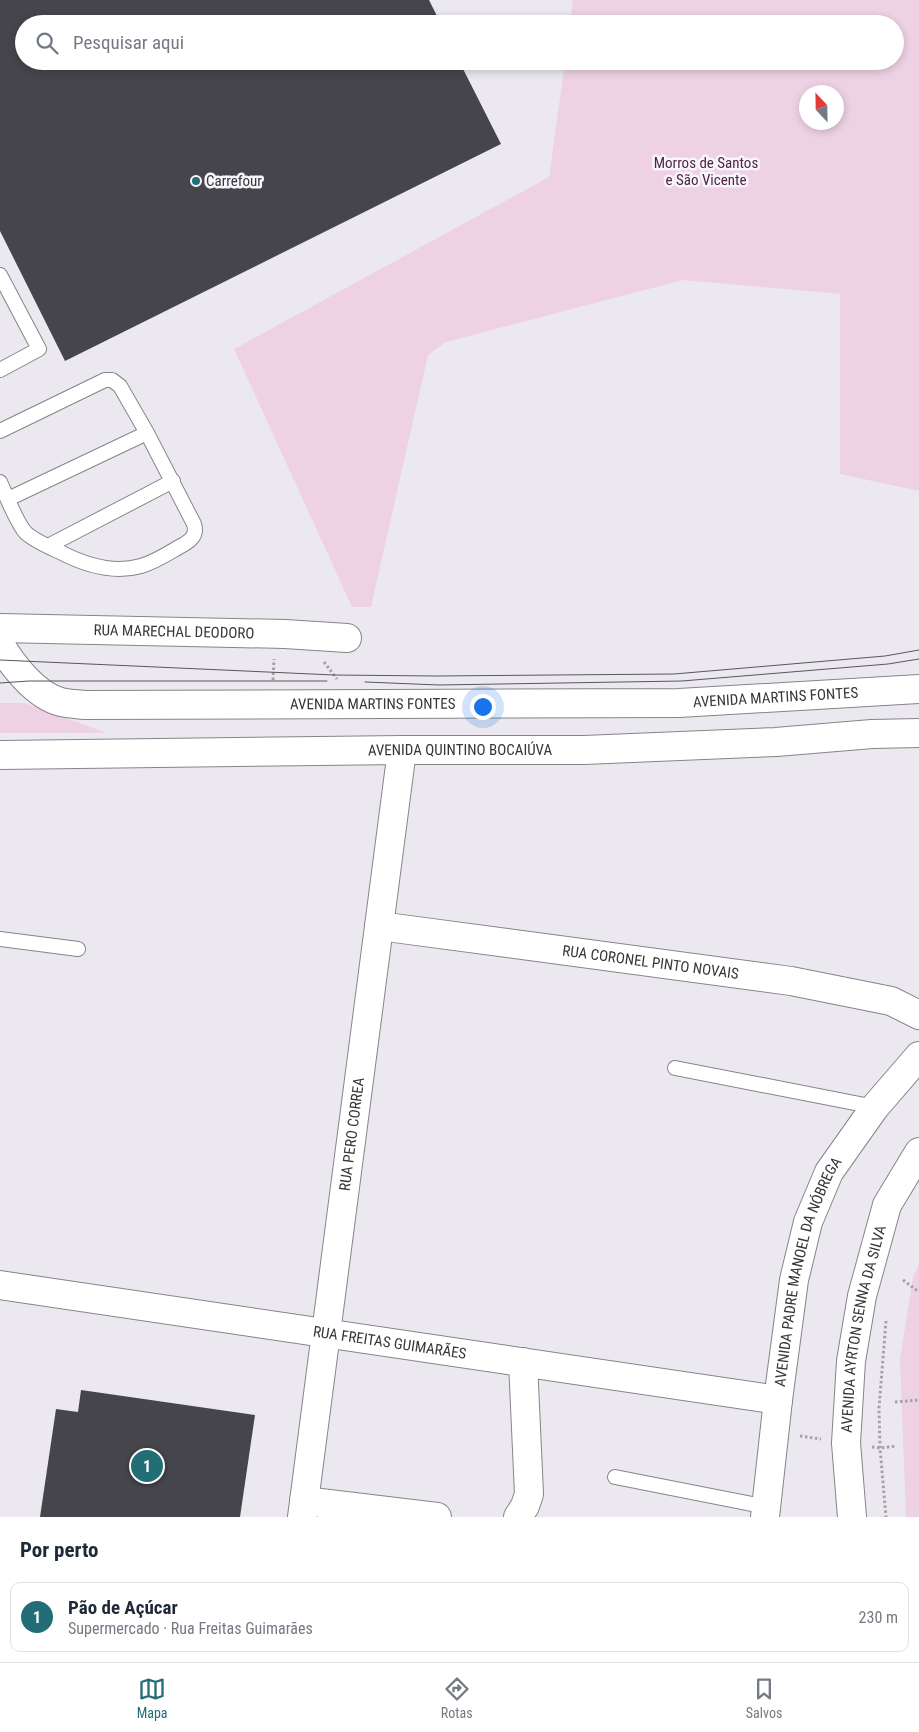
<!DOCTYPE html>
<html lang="pt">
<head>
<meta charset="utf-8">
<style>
  :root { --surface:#fff; --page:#f6f6f7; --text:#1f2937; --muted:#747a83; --line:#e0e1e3; --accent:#236d76 }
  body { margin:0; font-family:"Roboto Condensed",sans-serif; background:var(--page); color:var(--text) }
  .compass { position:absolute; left:799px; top:85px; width:45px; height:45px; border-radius:50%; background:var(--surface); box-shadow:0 2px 8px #0003; rotate:338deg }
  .you { position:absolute; left:482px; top:706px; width:18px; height:18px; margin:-12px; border:4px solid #fff; border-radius:50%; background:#1a73e8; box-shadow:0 0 0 8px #1a73e833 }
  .badge { display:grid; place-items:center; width:32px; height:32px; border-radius:50%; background:var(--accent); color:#fff; font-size:16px; font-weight:700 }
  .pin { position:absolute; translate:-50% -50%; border:2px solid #fff; box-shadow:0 1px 5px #0006 }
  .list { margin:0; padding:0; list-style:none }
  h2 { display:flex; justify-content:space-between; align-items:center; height:65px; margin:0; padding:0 20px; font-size:21px }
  h2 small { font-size:16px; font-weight:400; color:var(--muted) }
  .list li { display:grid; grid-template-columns:32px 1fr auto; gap:15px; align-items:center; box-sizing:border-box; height:70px; margin:0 10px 10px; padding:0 10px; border:1px solid var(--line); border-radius:10px }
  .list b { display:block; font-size:19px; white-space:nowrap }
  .list p { margin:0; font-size:16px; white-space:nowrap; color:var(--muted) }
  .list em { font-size:16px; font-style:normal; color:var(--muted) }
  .icon { flex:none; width:28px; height:28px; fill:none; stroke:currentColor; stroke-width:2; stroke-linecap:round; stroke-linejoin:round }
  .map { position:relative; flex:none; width:919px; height:1517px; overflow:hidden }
  .search { position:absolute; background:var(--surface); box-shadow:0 2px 8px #0003; left:15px; right:15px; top:15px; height:55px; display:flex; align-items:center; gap:12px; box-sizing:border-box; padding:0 18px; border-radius:28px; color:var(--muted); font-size:19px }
  .sheet { height:145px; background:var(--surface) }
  nav { display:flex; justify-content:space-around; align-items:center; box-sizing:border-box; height:70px; border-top:1px solid var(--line); background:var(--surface); font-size:14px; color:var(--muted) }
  nav a { display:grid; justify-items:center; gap:2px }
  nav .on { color:var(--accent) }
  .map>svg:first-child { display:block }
</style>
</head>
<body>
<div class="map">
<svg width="919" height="1517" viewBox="0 0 919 1517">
  <rect width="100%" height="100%" fill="#ebe9ef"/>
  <!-- green -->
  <path fill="#eed2e4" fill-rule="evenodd" d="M573 0H919V491L840 474V294L683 280 446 342 428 355 371 607H352L234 349 549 177 565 61H895V24H570ZM806 92H836V122H806Z
    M0 703H25L107 733H0Z
    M919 1264V1517H906L900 1359 913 1277Z"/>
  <!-- building -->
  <path fill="#45454b" d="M0 0H429L441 24H24V61H459L501 144 65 361 0 231Z
    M81 1390 255 1415 240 1517H40L56 1409 78 1412Z"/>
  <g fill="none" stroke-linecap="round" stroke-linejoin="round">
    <!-- service casing -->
    <g stroke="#86848a" stroke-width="16">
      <path id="service" d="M0 275 39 349 0 370
        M0 431 105 380H112L120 386 147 433 194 524C198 536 189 542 179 547 167 554 155 562 141 566 113 574 85 565 60 552 49 547 35 541 26 533 17 524 6 495 0 482
        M8 499 147 433
        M48 546 173 481
        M0 939 78 949
        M675 1068 875 1107
        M615 1477 767 1507"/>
    </g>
    <!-- minor casing -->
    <g stroke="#86848a" stroke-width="30">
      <g id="minor">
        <path id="s1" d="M0 628 285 634 347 638"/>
        <path id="s2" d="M379 926 791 981 891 1001 919 1015"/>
        <path id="s3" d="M0 1285 778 1400"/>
        <path d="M304 1501 437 1517"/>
        <path id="s4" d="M302 1517 402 750"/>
        <path d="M518 1517 525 1506 529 1494 523 1362"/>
      </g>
    </g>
    <!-- secondary casing -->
    <g stroke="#86848a" stroke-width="30">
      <g id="secondary">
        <path id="s5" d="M0 644C12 665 36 696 61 702 69 704 77 704 85 705L679 703 919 689"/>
        <path id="s6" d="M0 755 402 750H584L776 742 872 734 919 733"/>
      </g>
    </g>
    <!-- primary casing -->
    <g stroke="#86848a" stroke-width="30">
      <g id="primary">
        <path id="s7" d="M765 1517 778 1400 794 1280 808 1222 829 1172 875 1107 919 1056"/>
        <path id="s8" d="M852 1517 846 1443 851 1361 862 1296 887 1205 919 1152"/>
      </g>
    </g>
    <!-- path -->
    <path stroke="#a4a2a7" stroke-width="3" stroke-dasharray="2.5 2.5" stroke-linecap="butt" d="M324 662 337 679
      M273 680 274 659
      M903 1280 919 1292
      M886 1321 879 1408 880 1448 886 1517
      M895 1402 919 1400
      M800 1436 821 1439
      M872 1447 880 1448 896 1446"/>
    <!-- service -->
    <use href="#service" stroke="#fff" stroke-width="14"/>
    <!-- minor -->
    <use href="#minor" stroke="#fff" stroke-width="28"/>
    <!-- secondary -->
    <use href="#secondary" stroke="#fff" stroke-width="28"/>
    <!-- primary -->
    <use href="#primary" stroke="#fff" stroke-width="28"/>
    <!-- tram -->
    <path stroke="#585759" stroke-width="1" d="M0 660 334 675 436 676 674 674 885 656 919 650
      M365 682 439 685 682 681 888 664 919 659
      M0 683 29 681H327"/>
  </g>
  <!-- markers -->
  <circle fill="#236d76" stroke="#f8f6fd" stroke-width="2" cx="196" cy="181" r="5"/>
  <g text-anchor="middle" stroke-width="5" stroke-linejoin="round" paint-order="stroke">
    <!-- park labels -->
    <g font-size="15" fill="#502445" stroke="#f8f6fd">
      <text x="706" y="168">Morros de Santos<tspan x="706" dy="17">e São Vicente</tspan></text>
    </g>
    <!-- poi labels -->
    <g font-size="15" fill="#373638" stroke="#f8f6fd" text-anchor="start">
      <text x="206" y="186">Carrefour</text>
    </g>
    <!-- street labels -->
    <g font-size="15" fill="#373638" stroke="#f8f6fd">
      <text dy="5" stroke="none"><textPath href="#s1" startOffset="174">RUA MARECHAL DEODORO</textPath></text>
      <text dy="5" stroke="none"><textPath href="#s5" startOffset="801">AVENIDA MARTINS FONTES</textPath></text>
      <text dy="5" stroke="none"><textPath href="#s5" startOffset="398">AVENIDA MARTINS FONTES</textPath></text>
      <text dy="5" stroke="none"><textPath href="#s6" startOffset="460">AVENIDA QUINTINO BOCAIÚVA</textPath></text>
      <text dy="5" stroke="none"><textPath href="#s2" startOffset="274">RUA CORONEL PINTO NOVAIS</textPath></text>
      <text dy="5" stroke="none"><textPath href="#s4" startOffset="386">RUA PERO CORREA</textPath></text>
      <text dy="5" stroke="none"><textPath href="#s7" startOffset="250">AVENIDA PADRE MANOEL DA NÓBREGA</textPath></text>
      <text dy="5" stroke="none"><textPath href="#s8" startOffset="190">AVENIDA AYRTON SENNA DA SILVA</textPath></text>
      <text dy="5" stroke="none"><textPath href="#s3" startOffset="394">RUA FREITAS GUIMARÃES</textPath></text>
    </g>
  </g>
</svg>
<svg class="compass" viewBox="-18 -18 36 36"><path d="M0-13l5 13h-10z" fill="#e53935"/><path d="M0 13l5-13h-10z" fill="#747a83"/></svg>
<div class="you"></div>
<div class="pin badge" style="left:147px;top:1466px">1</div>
<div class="search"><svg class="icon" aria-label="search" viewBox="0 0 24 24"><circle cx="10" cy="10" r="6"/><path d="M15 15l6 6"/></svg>Pesquisar aqui</div>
</div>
<section class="sheet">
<h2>Por perto<small></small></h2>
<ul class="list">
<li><span class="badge">1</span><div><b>Pão de Açúcar</b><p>Supermercado · Rua Freitas Guimarães</p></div><em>230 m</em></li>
</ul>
</section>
<nav>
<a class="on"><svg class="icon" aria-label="map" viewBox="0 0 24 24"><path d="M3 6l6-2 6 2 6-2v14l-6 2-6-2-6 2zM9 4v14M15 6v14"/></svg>Mapa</a>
<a><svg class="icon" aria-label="directions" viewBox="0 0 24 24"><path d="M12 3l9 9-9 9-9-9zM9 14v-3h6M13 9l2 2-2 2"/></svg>Rotas</a>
<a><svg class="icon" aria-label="saved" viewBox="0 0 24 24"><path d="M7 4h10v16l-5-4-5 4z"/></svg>Salvos</a>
</nav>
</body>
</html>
